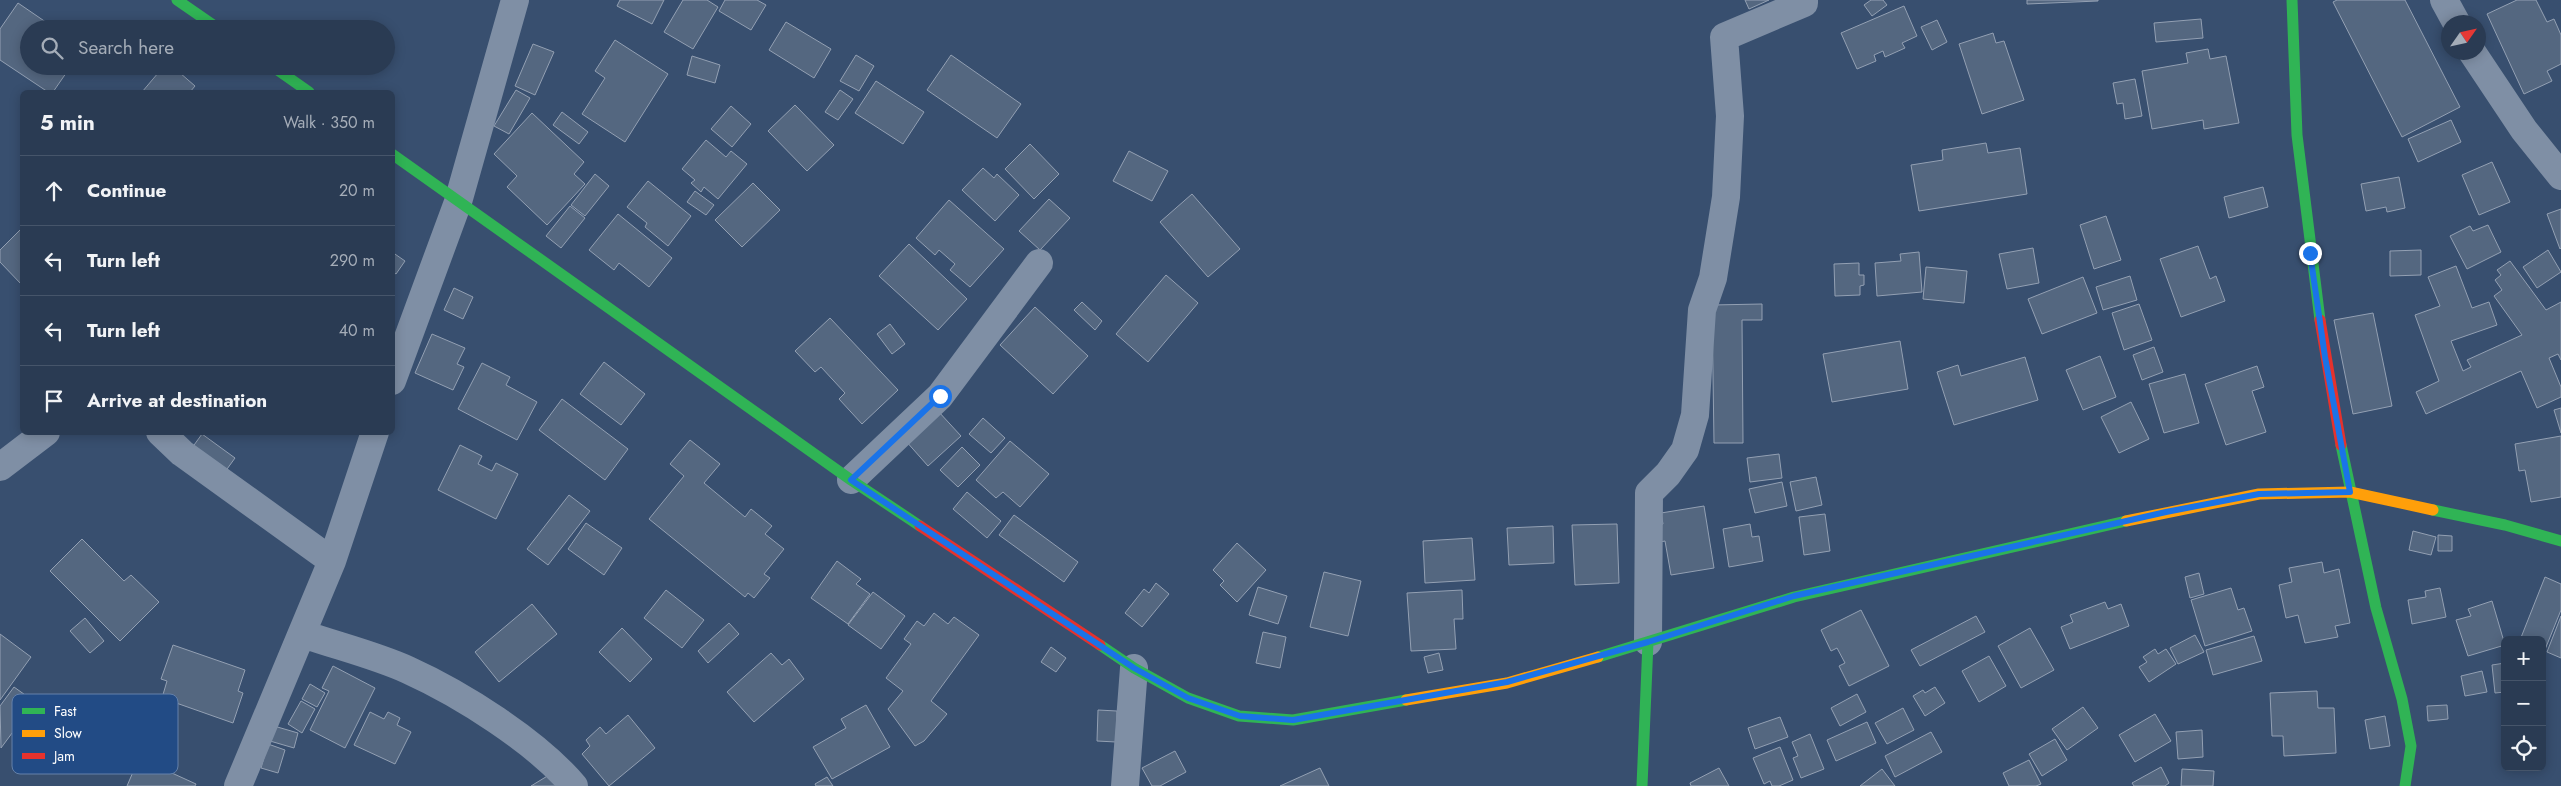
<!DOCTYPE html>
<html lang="en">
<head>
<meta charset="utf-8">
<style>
  :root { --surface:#2a3b53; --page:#36465d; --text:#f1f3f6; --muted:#a5adb8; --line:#46556a }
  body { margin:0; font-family:Jost,sans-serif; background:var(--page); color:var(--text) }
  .controls { position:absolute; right:15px; bottom:15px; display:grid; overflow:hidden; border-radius:8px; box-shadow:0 2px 12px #0003 }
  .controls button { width:45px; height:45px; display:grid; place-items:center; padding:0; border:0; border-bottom:1px solid var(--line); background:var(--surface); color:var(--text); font:25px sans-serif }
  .compass { position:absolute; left:2441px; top:15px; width:45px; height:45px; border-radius:50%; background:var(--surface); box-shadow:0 2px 12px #0003; rotate:56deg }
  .stop { position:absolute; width:15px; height:15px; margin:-11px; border:4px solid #1a73e8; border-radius:50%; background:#fff }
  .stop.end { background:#1a73e8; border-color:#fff; box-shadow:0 1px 5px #0008 }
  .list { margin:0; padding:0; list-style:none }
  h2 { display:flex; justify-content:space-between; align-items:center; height:65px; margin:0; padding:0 20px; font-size:21px }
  h2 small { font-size:16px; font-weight:400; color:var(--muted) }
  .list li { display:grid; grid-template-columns:32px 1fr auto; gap:15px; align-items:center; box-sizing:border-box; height:70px; padding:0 20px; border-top:1px solid var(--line) }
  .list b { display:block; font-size:19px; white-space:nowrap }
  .list em { font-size:16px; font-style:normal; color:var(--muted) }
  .icon { flex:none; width:28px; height:28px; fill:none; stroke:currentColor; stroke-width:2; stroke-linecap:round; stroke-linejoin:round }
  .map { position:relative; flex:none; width:2561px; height:786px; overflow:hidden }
  .search { position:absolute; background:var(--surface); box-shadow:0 2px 12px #0003; left:20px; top:20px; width:375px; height:55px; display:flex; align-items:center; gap:12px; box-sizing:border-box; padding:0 18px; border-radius:28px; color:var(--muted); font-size:19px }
  .panel { position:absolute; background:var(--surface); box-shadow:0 2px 12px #0003; left:20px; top:90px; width:375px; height:345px; border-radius:8px }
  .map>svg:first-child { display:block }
</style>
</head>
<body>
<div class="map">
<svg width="2561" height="786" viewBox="0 0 2561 786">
  <rect width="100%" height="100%" fill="#384f6f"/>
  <!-- building -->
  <path fill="#546780" stroke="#93a0b3" d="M620 0H664L652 24 617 6Z
    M683 0H707L718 7 693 49 664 32Z
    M725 0H757L766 5 751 30 719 11Z
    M1745 0H1769L1749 9Z
    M1871 0H1883L1887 5 1872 16 1864 5Z
    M2027 0H2098V1L2027 4Z
    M2337 0H2405L2460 107 2402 137 2333 2Z
    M2517 0H2536L2547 22 2554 19 2561 35V64L2547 71 2552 81 2524 94 2487 14Z
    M18 3 56 29H29V66H71L53 92H48L0 60V29Z
    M1904 6 1917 36 1902 43 1905 48 1885 57 1883 51 1874 55 1876 61 1857 69 1841 33Z
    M2201 19 2203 38 2156 42 2154 23Z
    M1937 20 1947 42 1932 50 1921 27Z
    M786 22 831 49 814 78 769 50Z
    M1993 33 1996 43 2004 41 2024 100 1982 114 1959 44Z
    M615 40 668 74 625 142 582 114 605 78 595 71Z
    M533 44 554 52 535 95 515 86Z
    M2208 49 2210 59 2226 56 2239 123 2204 129 2203 120 2152 129 2142 71 2188 63 2186 53Z
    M856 55 874 66 859 91 840 81Z
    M951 55 1021 104 997 138 927 90Z
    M692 56 720 65 715 83 687 75Z
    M164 66H172L195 86 190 92H142Z
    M2135 79 2142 116 2125 119 2123 103 2117 104 2113 83Z
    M876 81 924 112 903 144 855 113Z
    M516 90 530 98 509 134 494 126Z
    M840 90 853 99 838 120 825 112Z
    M795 105 834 145 807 171 768 131Z
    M731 106 751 124 732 147 711 129Z
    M562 112 588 132 579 144 553 125Z
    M532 113 584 162 574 174 585 184 547 225 507 187 517 176 494 154Z
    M2451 120 2461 142 2418 162 2408 139Z
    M706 140 726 157 731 151 747 164 718 199 704 187 701 192 691 183 695 180 682 169Z
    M1986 143 1988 153 2020 148 2027 194 1919 211 1911 165 1943 160 1942 150Z
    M1030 144 1059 174 1034 199 1005 169Z
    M1129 151 1168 171 1152 201 1113 181Z
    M2492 162 2510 202 2479 215 2462 175Z
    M983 168 994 178 997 174 1019 195 995 221 962 190Z
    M595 174 609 186 585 216 571 205Z
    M2399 177 2405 208 2387 212 2386 207 2366 211 2361 184Z
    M648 181 691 216 668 246 645 227 647 223 627 207Z
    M753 183 780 210 742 247 715 220Z
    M2263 187 2268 207 2229 218 2224 197Z
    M695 191 714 205 706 215 687 202Z
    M1192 194 1240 249 1208 277 1160 222Z
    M1049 199 1070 218 1040 250 1019 231Z
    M949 200 1004 249 970 287 950 270 955 264 939 250 935 255 916 238Z
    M570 206 585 218 561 248 546 236Z
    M2561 209V248L2560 249 2547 214Z
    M618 214 672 258 649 287 619 263 614 270 589 250Z
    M2106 216 2121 260 2094 269 2080 225Z
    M2488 225 2501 252 2467 269 2450 236 2470 226 2473 231Z
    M22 228V285L0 262V250Z
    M909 244 967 299 938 330 879 276Z
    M2198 246 2210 279 2216 276 2225 301 2181 317 2160 259Z
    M2033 248 2039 283 2007 289 1999 254Z
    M2421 250V275L2390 276V251Z
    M2548 250 2561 272 2537 288 2523 267Z
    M392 252 405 261 396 274 392 271Z
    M1919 252 1922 292 1877 296 1875 263 1901 261 1900 254Z
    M2510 261 2546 310 2561 302V360L2558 354 2549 358 2561 387V397L2537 408 2521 371 2426 414 2416 392 2439 381 2415 315 2440 306 2428 277 2456 266 2472 308 2489 302 2497 325 2451 341 2463 371 2471 367 2467 360 2522 335 2494 296 2502 290 2495 280 2501 275 2497 270Z
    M1859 263V275H1864V285L1860 286V295L1835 296 1834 264Z
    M1926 267 1967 271 1964 303 1923 299Z
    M1166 275 1198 303 1148 362 1116 334Z
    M2130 276 2137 300 2103 310 2096 287Z
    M2083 277 2097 313 2042 334 2028 299Z
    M454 288 473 297 463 319 444 310Z
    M1082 302 1102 321 1095 330 1074 310Z
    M1762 304V320H1742L1743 443H1714L1712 305Z
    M2139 304 2152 340 2124 350 2112 313Z
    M1035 307 1088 356 1053 394 1000 345Z
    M2373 313 2392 406 2353 414 2334 320Z
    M830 318 898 390 862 424 839 399 845 393 821 367 815 372 795 351Z
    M890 324 905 344 892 354 877 334Z
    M432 334 465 348 457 364 464 367 453 390 415 373Z
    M1900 341 1908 389 1832 402 1823 354Z
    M2154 347 2163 372 2142 380 2133 355Z
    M2100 356 2116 397 2083 410 2066 370Z
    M2025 357 2038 400 1954 425 1937 372 1958 365 1961 376Z
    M604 362 645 394 621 425 580 394Z
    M482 363 510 377 506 385 537 402 517 440 458 409Z
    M2257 366 2264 387 2252 391 2266 432 2226 445 2205 384Z
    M2185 374 2199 423 2164 433 2149 384Z
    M562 399 628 449 605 480 539 430Z
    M2131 402 2149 439 2119 453 2101 417Z
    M2561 408V433L2554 410Z
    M938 411 961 436 928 466 905 440Z
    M983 418 1005 438 991 453 969 434Z
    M202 434 235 458 222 476 189 452Z
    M2561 436V497L2531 502 2525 470 2519 471 2515 444Z
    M690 440 720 464 704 483 745 517 751 509 772 526 765 534 784 549 764 574 770 578 754 598 748 593 745 597 649 519 684 476 670 464Z
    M1010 441 1049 474 1020 507 1003 492 996 498 976 480Z
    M460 445 482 456 478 464 492 471 496 463 518 474 496 519 438 490Z
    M962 447 980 465 958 487 940 470Z
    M1779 454 1782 478 1750 482 1747 458Z
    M1816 477 1822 505 1796 511 1790 482Z
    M1782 482 1787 506 1755 513 1749 489Z
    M967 492 1001 521 987 538 953 509Z
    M569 495 590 511 548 565 527 549Z
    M1704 506 1714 568 1671 575 1665 541 1660 542 1658 525 1663 524 1661 513Z
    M1825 514 1830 551 1804 555 1799 517Z
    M1014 515 1078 562 1064 582 999 535Z
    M586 523 622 548 604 575 568 549Z
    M1617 524 1619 583 1575 585 1572 525Z
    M1750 524 1752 537 1759 536 1763 561 1729 567 1723 529Z
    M1553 526 1554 563 1509 565 1507 528Z
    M2413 531 2436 537 2431 555 2409 550Z
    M2438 535 2452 536V551H2438Z
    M1472 538 1475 580 1425 583 1423 541Z
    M82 539 124 581 131 575 159 602 120 641 50 571Z
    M1237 543 1266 570 1237 602 1220 585 1224 581 1213 570Z
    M837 561 861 579 856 584 870 594 848 624 811 598Z
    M2322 562 2324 573 2339 569 2350 623 2335 626 2338 637 2305 643 2298 615 2286 618 2279 585 2292 582 2289 568Z
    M1324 572 1361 581 1348 636 1310 627Z
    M2199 573 2204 594 2190 598 2185 577Z
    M2545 577 2561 584V610L2544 652 2542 640H2520Z
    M1156 583 1169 594 1142 627 1125 613 1144 589 1149 593Z
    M1258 587 1287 596 1278 624 1249 615Z
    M2231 588 2238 610 2244 608 2252 631 2205 646 2191 600Z
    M2440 588 2446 617 2412 624 2408 600 2426 597 2425 591Z
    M666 590 704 620 682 648 644 618Z
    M1462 590 1463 619H1454L1456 649 1411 651 1407 593Z
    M873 592 905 616 881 649 848 625Z
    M2492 601 2505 645 2468 656 2456 620 2471 616 2468 609Z
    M2105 602 2108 609 2121 604 2129 626 2070 649 2061 627 2073 622 2070 615Z
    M532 604 557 634 499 682 475 652Z
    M1861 610 1889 666 1849 686 1839 666 1845 663 1837 648 1831 651 1821 630Z
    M934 613 948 624 954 617 979 635 931 701 947 714 924 741 915 746 888 709 903 691 886 678 911 644 904 639 917 621 924 626Z
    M1976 616 1985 632 1920 666 1911 650Z
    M2561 616V658L2547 652Z
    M85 618 104 641 90 653 70 631Z
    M729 623 739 634 708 663 698 651Z
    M622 628 652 659 630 682 599 652Z
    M2030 628 2054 670 2021 688 1998 646Z
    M1263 632 1286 637 1280 668 1256 663Z
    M0 634 31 657 0 700Z
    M2195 635 2204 652 2178 664 2170 648Z
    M2254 636 2262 661 2213 675 2206 650Z
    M173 645 245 670 238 691 243 693 233 723 162 698 167 681 161 679Z
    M1051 647 1066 658 1056 672 1041 662Z
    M2155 649 2158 654 2166 649 2176 664 2149 682 2139 667 2147 662 2143 657Z
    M771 653 782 665 789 659 804 679 754 722 727 692Z
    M1439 653 1443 670 1428 673 1424 657Z
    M1989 656 2006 686 1979 702 1962 671Z
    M2505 663V692L2495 693 2492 665Z
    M333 666 375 688 345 748 310 730 329 691 322 688Z
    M2482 671 2487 692 2465 696 2461 676Z
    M310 684 325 693 317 707 302 699Z
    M14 687 35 702 1 748 0 706Z
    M1935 687 1945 703 1925 716 1913 696 1923 690 1925 693Z
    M2317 691 2318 708H2334L2336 753 2284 756 2283 736H2272L2270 693Z
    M1857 694 1866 712 1840 726 1831 708Z
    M301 701 315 709 302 733 288 724Z
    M866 705 890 747 832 779 813 747 846 728 841 719Z
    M2447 705 2448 719 2428 721 2427 706Z
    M2083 707 2098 728 2067 750 2052 729Z
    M1903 708 1914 730 1887 744 1875 723Z
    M1098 710 1117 711 1116 742 1097 741Z
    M370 712 384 719 388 712 400 718 397 725 411 732 395 764 354 745Z
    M2155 714 2171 741 2135 762 2119 735Z
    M628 715 655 748 609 786 582 754 590 746 586 740 600 727 606 734Z
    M2385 716 2390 746 2370 749 2365 720Z
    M1780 717 1788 737 1755 749 1748 728Z
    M1867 722 1876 743 1836 761 1827 740Z
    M274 726 298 733 294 748 270 741Z
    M2202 730 2203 757 2178 759 2176 732Z
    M1931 732 1942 752 1895 777 1885 756Z
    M1810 734 1824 769 1801 778 1793 758 1798 756 1792 742Z
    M2055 739 2067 760 2042 776 2029 754Z
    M268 744 285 750 278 773 261 768Z
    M1780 747 1793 780 1779 786H1772L1770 781 1764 784 1753 758Z
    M1175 751 1186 772 1160 786H1152L1142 768Z
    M139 758 196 784 195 786H127Z
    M2029 760 2041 784 2036 786H2009L2003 773Z
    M2161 767 2169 783 2165 786H2134L2132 783Z
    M1320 768 1329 786H1280Z
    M1719 768 1729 786H1691L1690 783Z
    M1882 769 1895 786H1860Z
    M2182 769 2214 771 2213 786H2181Z
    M549 775 556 786H531Z
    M827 777 833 786H816L815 784Z"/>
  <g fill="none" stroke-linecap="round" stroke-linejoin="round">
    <!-- street -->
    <path stroke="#7f8fa5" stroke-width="28" d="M2444 0 2456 22
      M2472 52 2524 130 2561 176
      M392 381 458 202 515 0
      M160 432 182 453 332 561
      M0 467 46 432
      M851 480 940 396 1039 263
      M303 634C337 646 375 655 408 670 461 694 536 741 574 786
      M1648 642 1649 493 1668 474 1685 450 1695 415 1702 310 1713 278 1726 197 1730 116 1724 37 1804 3V0
      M238 786 332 561 375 432
      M1125 786 1134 668"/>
    <!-- fast -->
    <path stroke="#30b455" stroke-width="11" d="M177 0 219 29
      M2292 0 2297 135 2320 320
      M272 66 309 92
      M392 154 851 480 920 526
      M2341 445 2376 608 2402 699 2411 746 2405 786
      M2433 510 2505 525 2561 541
      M1100 645 1134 668 1188 698 1239 716 1293 720 1406 700
      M1598 657 1794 597 2126 521
      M1642 786 1648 642"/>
    <!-- slow -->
    <path stroke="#ff9f0a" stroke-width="11" d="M2126 521 2259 494 2350 492 2433 510
      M1406 700 1507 683 1598 657"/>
    <!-- jam -->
    <path stroke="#e5322d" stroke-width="11" d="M2320 320 2341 445
      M920 526 1100 645"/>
  </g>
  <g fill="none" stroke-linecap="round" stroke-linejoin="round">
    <!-- route -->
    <path stroke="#1a73e8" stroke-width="6" d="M940 396 851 480 1134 668 1188 698 1240 716 1293 720 1507 682 1648 642 1794 596 2166 512 2259 494 2350 492 2325 357 2310 253"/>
  </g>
  <!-- legend -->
  <rect x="12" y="694" width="166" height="80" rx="8" fill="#224b85" stroke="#6481aa" stroke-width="1"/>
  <rect x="22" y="708" width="23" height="6" fill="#30b455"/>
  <rect x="22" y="730" width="23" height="7" fill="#ff9f0a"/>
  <rect x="22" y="753" width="23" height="6" fill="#e5322d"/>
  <g font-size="14" fill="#fff">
    <text x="54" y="716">Fast</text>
    <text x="54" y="738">Slow</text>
    <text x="54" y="761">Jam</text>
  </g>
</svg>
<div class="controls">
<button>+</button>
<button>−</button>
<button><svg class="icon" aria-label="locate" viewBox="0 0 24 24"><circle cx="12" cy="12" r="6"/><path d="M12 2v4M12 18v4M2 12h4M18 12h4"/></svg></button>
</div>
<svg class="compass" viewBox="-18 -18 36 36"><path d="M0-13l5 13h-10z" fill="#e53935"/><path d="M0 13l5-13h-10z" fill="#a5adb8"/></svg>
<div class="stop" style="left:940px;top:396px"></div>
<div class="stop end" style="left:2310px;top:253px"></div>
<div class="search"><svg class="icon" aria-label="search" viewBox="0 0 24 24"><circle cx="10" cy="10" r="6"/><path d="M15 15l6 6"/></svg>Search here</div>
<section class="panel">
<h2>5 min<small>Walk · 350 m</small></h2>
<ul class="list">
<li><svg class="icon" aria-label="ahead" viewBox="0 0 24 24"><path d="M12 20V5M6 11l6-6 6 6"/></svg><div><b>Continue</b></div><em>20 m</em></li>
<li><svg class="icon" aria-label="left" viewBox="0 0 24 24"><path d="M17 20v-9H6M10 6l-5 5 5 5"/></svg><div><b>Turn left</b></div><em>290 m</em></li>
<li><svg class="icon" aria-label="left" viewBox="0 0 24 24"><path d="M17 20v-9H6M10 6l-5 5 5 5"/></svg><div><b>Turn left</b></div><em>40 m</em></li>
<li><svg class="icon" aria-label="arrive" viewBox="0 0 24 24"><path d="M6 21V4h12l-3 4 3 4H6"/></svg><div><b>Arrive at destination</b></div></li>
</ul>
</section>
</div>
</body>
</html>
